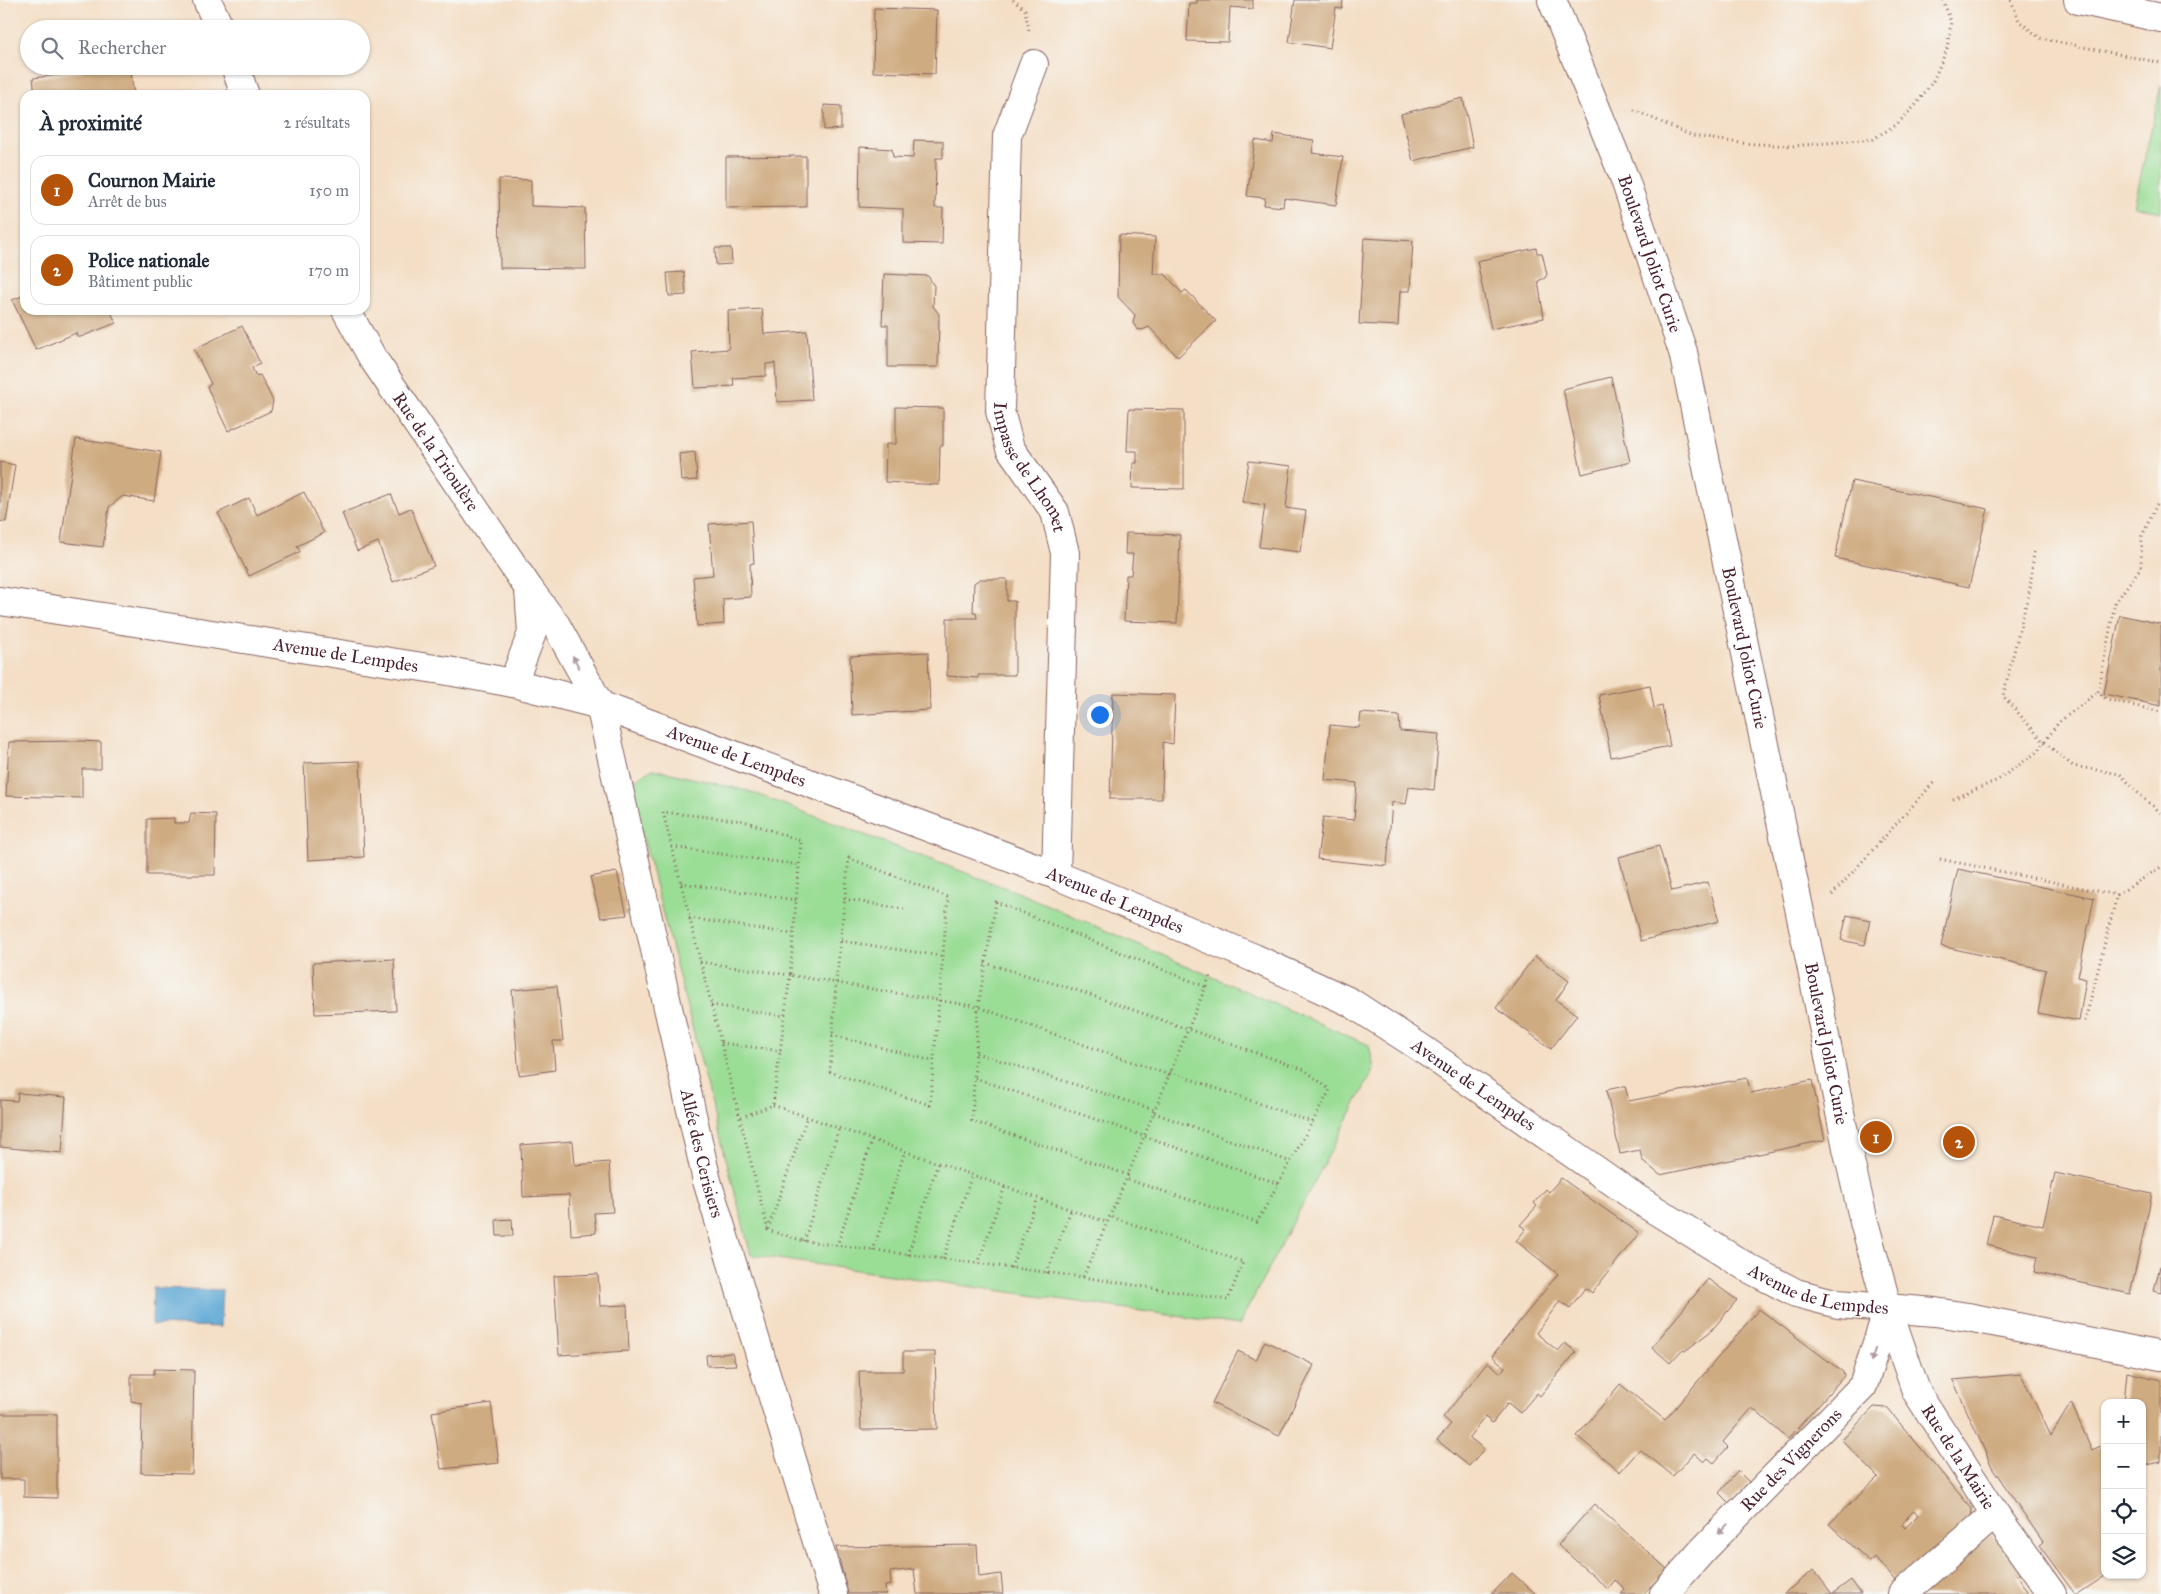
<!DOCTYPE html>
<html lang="fr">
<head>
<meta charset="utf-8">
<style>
  :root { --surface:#fff; --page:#f6f6f7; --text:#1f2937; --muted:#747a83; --line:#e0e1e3; --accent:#b45309 }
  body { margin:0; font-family:"IM FELL Great Primer",serif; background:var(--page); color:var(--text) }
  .controls { position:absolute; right:15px; bottom:15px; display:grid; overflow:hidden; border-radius:10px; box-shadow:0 1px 4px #0004 }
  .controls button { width:45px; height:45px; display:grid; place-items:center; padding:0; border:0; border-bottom:1px solid var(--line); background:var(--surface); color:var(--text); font:25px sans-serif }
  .you { position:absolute; left:1099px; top:714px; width:18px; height:18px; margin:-12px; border:4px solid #fff; border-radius:50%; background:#1a73e8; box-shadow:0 0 0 8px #1a73e833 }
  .badge { display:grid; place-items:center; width:32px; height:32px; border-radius:50%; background:var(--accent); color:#fff; font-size:16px; font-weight:700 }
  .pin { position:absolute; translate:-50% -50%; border:2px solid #fff; box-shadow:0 1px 5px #0006 }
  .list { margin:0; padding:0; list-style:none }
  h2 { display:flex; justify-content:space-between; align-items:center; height:65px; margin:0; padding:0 20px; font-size:21px }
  h2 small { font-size:16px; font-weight:400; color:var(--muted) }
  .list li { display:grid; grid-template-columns:32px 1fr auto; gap:15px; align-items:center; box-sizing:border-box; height:70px; margin:0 10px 10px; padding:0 10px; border:1px solid var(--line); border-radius:15px }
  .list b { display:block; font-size:19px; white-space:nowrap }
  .list p { margin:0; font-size:16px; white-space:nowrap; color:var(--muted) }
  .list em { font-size:16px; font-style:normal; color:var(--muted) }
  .icon { flex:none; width:28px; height:28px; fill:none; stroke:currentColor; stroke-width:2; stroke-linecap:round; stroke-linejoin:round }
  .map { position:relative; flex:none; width:2161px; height:1594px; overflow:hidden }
  .search { position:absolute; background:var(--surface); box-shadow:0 1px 4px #0004; left:20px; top:20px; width:350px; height:55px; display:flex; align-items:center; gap:12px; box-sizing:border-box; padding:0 18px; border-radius:28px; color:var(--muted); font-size:19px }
  .panel { position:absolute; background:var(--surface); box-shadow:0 1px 4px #0004; left:20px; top:90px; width:350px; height:225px; border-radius:15px }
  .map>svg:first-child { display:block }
</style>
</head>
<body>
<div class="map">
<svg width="2161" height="1594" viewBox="0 0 2161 1594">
  <rect width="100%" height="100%" fill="#f6f6f2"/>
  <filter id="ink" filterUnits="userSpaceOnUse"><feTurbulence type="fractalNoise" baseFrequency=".02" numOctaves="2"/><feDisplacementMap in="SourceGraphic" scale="10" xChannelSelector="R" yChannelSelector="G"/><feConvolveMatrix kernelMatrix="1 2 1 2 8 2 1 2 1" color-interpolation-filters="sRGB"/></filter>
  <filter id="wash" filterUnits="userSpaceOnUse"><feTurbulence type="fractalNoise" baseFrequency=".0096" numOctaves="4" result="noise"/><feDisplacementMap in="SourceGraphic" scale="20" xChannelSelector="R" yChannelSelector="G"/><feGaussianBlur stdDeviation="1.12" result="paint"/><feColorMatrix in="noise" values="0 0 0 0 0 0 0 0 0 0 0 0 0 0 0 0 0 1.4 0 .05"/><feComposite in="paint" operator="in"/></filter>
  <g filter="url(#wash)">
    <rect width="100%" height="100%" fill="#f4dec5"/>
    <!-- green -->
    <path fill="#9add95" stroke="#727e60" d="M2161 85V212L2134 206Z
      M653 769 748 791 1022 894 1369 1045 1374 1069 1239 1325 751 1255 629 783Z"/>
    <!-- water -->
    <path fill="#5fa9d6" stroke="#546480" d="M153 1288 222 1290 220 1327 152 1325Z"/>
    <g id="blocks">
      <!-- building -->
      <path fill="#cfab81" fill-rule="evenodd" d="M1197 0H1253V9L1230 7 1228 42 1187 41 1189 3H1197Z
        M1295 0H1343L1342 9 1336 8 1330 48 1289 42Z
        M874 8 937 10 935 74 873 72Z
        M82 66H130L134 95H35L33 78 83 72Z
        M1463 98 1473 147 1413 161 1401 114Z
        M824 105 841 106V129L824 130Z
        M1274 134 1314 140 1312 153 1343 157 1336 205 1284 198 1283 207 1264 205 1265 198 1247 196 1255 140 1273 143Z
        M914 140 943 141V158H936L935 208H943L942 244 903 243V209L859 207 860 147 892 149 893 157 913 158Z
        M806 156V207L726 208V157Z
        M499 179 531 180V206L585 208 586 269 500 268Z
        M1119 235 1155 237 1153 274H1165L1182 293 1186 290 1216 321 1178 357 1149 327 1142 330 1137 329 1133 323 1135 315 1118 297Z
        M1364 238 1413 241 1410 291H1400L1398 326 1359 324Z
        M715 248H731L732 264 716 265Z
        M1536 248 1537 253H1542L1547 274 1545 278 1538 281 1544 318 1491 329 1477 261Z
        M684 272 686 295 669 296 667 273Z
        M884 274 928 276 934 286 933 306 939 314 938 367H888V325H882Z
        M25 295V310H110L116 323 78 338 76 333 36 350 12 300Z
        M762 309 764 334 807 331 812 400 777 402 775 363 766 364V376L733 378 734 386 695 388 692 352 729 349 728 311Z
        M242 326 260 363 252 368 256 376 260 375 273 401 271 411 228 431 207 387 211 384 194 349Z
        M1611 377 1630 462 1582 474 1563 389Z
        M896 407 943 408V446H940L939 485 885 482 886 444H896Z
        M1129 409 1184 410V489L1132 488 1133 463H1137V451H1127Z
        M76 439 161 452 154 501 123 496 109 507 103 547 61 542Z
        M695 452 697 480 681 481 679 454Z
        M1249 461 1291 466 1286 508 1306 511 1300 552 1259 547 1265 505 1242 502Z
        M0 462 15 465 6 522 0 521Z
        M1852 481 1988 509 1969 587 1835 558Z
        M304 492 324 533 297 546 300 552 249 576 218 513 249 498 257 515Z
        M391 494 399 513 411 508 434 566 393 582 378 542 357 551 342 513Z
        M751 521 754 563 750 564 751 597 723 599 724 624 697 626 693 577 713 575 709 524Z
        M1126 533 1180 535 1177 623 1124 621 1126 575H1131L1133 554H1125Z
        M980 579H1007V601H1015V675H978V678L947 676V618H977L976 612H973L974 583Z
        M2120 615 2161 624V706L2104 694Z
        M928 652 930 710 852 715 850 656Z
        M1650 685 1654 708 1662 706 1670 746 1611 757 1599 695Z
        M1113 693 1175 695 1173 744 1163 742 1162 799H1110Z
        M1361 713 1399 716 1400 731 1439 734 1434 790 1409 787 1406 804 1392 802 1387 866 1317 859 1323 817 1354 820 1357 783 1325 780 1330 725 1359 728Z
        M82 741 101 742V769H82V798L6 796 9 742Z
        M360 761 364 857 308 860 304 763Z
        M191 813 216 814 215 875H147V819L174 818V823H189Z
        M1659 846 1672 891 1708 882 1719 921 1641 941 1619 857Z
        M1958 869 2094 898 2078 977 2086 979 2079 1021 2038 1013 2046 970 1941 946Z
        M617 872 627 915 601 918 590 877Z
        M1847 915 1870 920 1865 945 1841 940Z
        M1535 956 1569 981 1556 1000 1577 1015 1551 1049 1496 1008Z
        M394 959 396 1011 315 1014 313 963Z
        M557 986 563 1041H553L555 1070 519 1075 512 990Z
        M1747 1078 1751 1093 1812 1080 1825 1140 1660 1175 1642 1160 1640 1150 1620 1154 1606 1090 1625 1086 1629 1101Z
        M18 1093 66 1097 62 1153 0 1147V1100L17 1101Z
        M573 1141 575 1165 609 1162 613 1212 594 1213 596 1233 571 1235 569 1195 523 1197 521 1145Z
        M2055 1173 2152 1194 2130 1294 2034 1272 2037 1257 1986 1245 1993 1215 2043 1226Z
        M1561 1178 1639 1233 1592 1293 1585 1288 1570 1308 1560 1301 1536 1333 1558 1351 1565 1343 1576 1352 1540 1396 1537 1393 1520 1413 1508 1403 1492 1423 1485 1417 1469 1437 1484 1449 1469 1466 1437 1440 1451 1424 1443 1417 1488 1362 1501 1373 1505 1367 1492 1356 1558 1274 1516 1241 1526 1229 1520 1225 1537 1206 1534 1203 1546 1189 1549 1192Z
        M512 1219 513 1236H497L496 1220Z
        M2160 1266H2161V1293L2154 1291Z
        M598 1274 600 1306 627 1305 629 1351 559 1355 554 1276Z
        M1708 1279 1737 1300 1711 1331 1685 1351 1682 1350 1670 1363 1652 1347Z
        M1759 1309 1843 1372 1844 1376 1788 1439 1752 1408 1723 1442 1728 1447 1714 1463 1708 1458 1704 1462 1694 1453 1673 1476 1640 1449 1620 1472 1577 1436 1620 1384 1665 1420Z
        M1265 1341 1314 1365 1279 1436 1212 1403 1238 1351 1256 1360Z
        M903 1352H935L937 1429 861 1430 859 1371H903Z
        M732 1353 736 1365 707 1366 706 1355Z
        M154 1369 194 1370 192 1474 141 1473 142 1403 131 1401V1374H154Z
        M2127 1372 2161 1380V1462L2142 1466V1403H2124Z
        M2021 1374 2051 1436 2071 1403 2092 1450 2105 1444V1576L2078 1594H2075L2039 1545 2043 1542 1992 1467 1953 1380Z
        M491 1403 499 1463 441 1469 432 1412Z
        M1874 1407 1887 1408 1972 1509 1971 1519 1897 1583 1875 1557 1870 1562 1829 1524 1878 1477 1842 1440ZM1914 1510 1918 1515 1905 1528 1902 1524Z
        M0 1414H57V1498L24 1497V1479H0Z
        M1738 1471 1749 1482 1730 1504 1719 1493Z
        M1594 1504 1667 1569 1644 1594H1621L1625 1589 1615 1580 1608 1589 1558 1545Z
        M1987 1529 2026 1572 2016 1575 2028 1594H1919Z
        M977 1545 979 1577 1001 1574 1003 1594H917L914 1569 890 1572 891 1585 885 1586 886 1594H848L836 1547Z
        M1814 1570 1832 1594H1783Z
        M1512 1573 1536 1594H1492Z
        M1851 1580 1861 1594H1832Z"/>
    </g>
  </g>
  <g filter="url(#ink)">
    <use href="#blocks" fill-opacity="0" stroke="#866261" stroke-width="1"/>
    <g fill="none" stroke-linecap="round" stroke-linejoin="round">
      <!-- minor casing -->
      <g stroke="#866261" stroke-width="30">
        <g id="minor">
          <path d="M207 0 220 29"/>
          <path d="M2078 0 2161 18"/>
          <path id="s1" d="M1034 64 1007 136 1000 411 1010 448 1055 512 1065 553 1056 875"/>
          <path d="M235 66 245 95"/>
          <path id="s2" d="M346 310 372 357 529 589 556 625 600 705 707 1181 833 1594"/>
          <path d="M513 683 532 633 529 589"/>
          <path id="s3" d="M1888 1309 1916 1391 1995 1514 2052 1594"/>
          <path id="s4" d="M1664 1594 1703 1550 1863 1386 1888 1309"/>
          <path d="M1902 1594 1995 1514"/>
        </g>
      </g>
      <!-- tertiary casing -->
      <g stroke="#866261" stroke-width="30">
        <g id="tertiary">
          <path id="s5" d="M1552 0 1624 177 1683 352 1811 965 1847 1148 1864 1222 1888 1309"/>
          <path id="s6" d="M0 601 448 671 513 683 600 705 1056 875 1254 958 1350 1002 1418 1046 1639 1200 1748 1268 1796 1293 1838 1304 1935 1312 1968 1317 2161 1356"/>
        </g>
      </g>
      <!-- path -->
      <path stroke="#866261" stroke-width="3" stroke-dasharray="1 4" stroke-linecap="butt" d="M1013 0 1025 10 1029 31
        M2011 0 2019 21 2040 38 2161 63
        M1634 110 1692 136 1741 143 1792 146 1873 139 1896 125 1915 106 1933 81 1947 49 1951 22 1943 0
        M2157 504 2142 536 2141 567 2115 603 2098 692 2106 699 2161 712
        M2034 552 2030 588 2003 696 2044 742 2073 766 2120 774 2139 794 2161 813
        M1953 799 1998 780 2037 752 2059 722 2098 692
        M672 847 799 865
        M849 858 948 897 930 1105 830 1072 836 983Z
        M1940 859 2117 895 2084 1025
        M681 883 796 900
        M1832 895 1935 781
        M2117 895 2161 867
        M844 899 904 909
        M689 918 793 934
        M841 941 942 956
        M700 962 790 975 773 1105 739 1118
        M985 963 1073 989 1305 1070 1330 1090 1257 1222 1126 1179
        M711 1005 785 1016
        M832 1035 933 1061
        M721 1043 781 1051
        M976 1053 1155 1110
        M1170 1072 1312 1122
        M1169 1075 978 1007 790 975 801 841 744 821 663 812 768 1230 804 1241 1083 1277 1128 1175 1210 976
        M975 1078 1144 1136 1279 1184
        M773 1105 1106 1222
        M1154 1113 1291 1162
        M1128 1175 972 1121 978 1007 996 902 1206 987
        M768 1229 807 1117
        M804 1241 839 1128
        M837 1246 872 1140
        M873 1251 905 1151
        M908 1255 938 1163
        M943 1259 972 1175
        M978 1264 1005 1186
        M1011 1268 1038 1198
        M1047 1273 1071 1210
        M1083 1277 1228 1300 1243 1262 1109 1216"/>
      <!-- minor -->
      <use href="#minor" stroke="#fff" stroke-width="28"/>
      <!-- tertiary -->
      <use href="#tertiary" stroke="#fff" stroke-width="28"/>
    </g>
    <!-- one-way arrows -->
    <defs><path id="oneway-solid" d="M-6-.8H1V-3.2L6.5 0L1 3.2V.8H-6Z" transform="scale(1.25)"/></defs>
    <g fill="#ae9aa0">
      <use href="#oneway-solid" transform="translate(576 662) rotate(-118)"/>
      <use href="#oneway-solid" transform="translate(1873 1355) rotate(108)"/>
      <use href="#oneway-solid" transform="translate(1723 1529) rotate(134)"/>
    </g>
  </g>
  <g text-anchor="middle" stroke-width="4" stroke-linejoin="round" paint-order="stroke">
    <!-- street labels -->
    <g font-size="18" fill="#4a1f2b" stroke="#f6f6f2">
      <text dy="6" stroke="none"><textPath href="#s5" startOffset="272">Boulevard Joliot Curie</textPath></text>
      <text dy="6" stroke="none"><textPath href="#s2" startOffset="168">Rue de la Trioulère</textPath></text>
      <text dy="6" stroke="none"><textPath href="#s1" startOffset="416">Impasse de Lhomet</textPath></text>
      <text dy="6" stroke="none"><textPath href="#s5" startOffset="678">Boulevard Joliot Curie</textPath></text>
      <text dy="6" stroke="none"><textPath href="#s6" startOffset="350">Avenue de Lempdes</textPath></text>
      <text dy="6" stroke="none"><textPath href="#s6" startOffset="755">Avenue de Lempdes</textPath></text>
      <text dy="6" stroke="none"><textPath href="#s6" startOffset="1160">Avenue de Lempdes</textPath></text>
      <text dy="6" stroke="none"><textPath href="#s5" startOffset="1082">Boulevard Joliot Curie</textPath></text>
      <text dy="6" stroke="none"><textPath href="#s6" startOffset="1565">Avenue de Lempdes</textPath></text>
      <text dy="6" stroke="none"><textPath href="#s2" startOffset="930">Allée des Cerisiers</textPath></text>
      <text dy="6" stroke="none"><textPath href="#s6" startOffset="1970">Avenue de Lempdes</textPath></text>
      <text dy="6" stroke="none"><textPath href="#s3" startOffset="165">Rue de la Mairie</textPath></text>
      <text dy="6" stroke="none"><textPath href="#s4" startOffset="185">Rue des Vignerons</textPath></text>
    </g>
  </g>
</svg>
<div class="controls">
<button>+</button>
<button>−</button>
<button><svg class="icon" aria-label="locate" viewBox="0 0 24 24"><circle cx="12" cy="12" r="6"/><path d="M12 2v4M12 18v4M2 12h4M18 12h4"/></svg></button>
<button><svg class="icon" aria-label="layers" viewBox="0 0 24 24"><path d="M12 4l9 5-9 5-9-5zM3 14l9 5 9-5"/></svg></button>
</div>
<div class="you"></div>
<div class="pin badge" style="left:1876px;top:1137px">1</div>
<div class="pin badge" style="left:1959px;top:1142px">2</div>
<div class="search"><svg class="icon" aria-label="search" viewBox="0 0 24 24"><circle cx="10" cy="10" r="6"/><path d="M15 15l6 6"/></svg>Rechercher</div>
<section class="panel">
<h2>À proximité<small>2 résultats</small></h2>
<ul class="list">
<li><span class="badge">1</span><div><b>Cournon Mairie</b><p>Arrêt de bus</p></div><em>150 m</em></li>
<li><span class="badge">2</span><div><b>Police nationale</b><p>Bâtiment public</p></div><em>170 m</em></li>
</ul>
</section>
</div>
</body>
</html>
